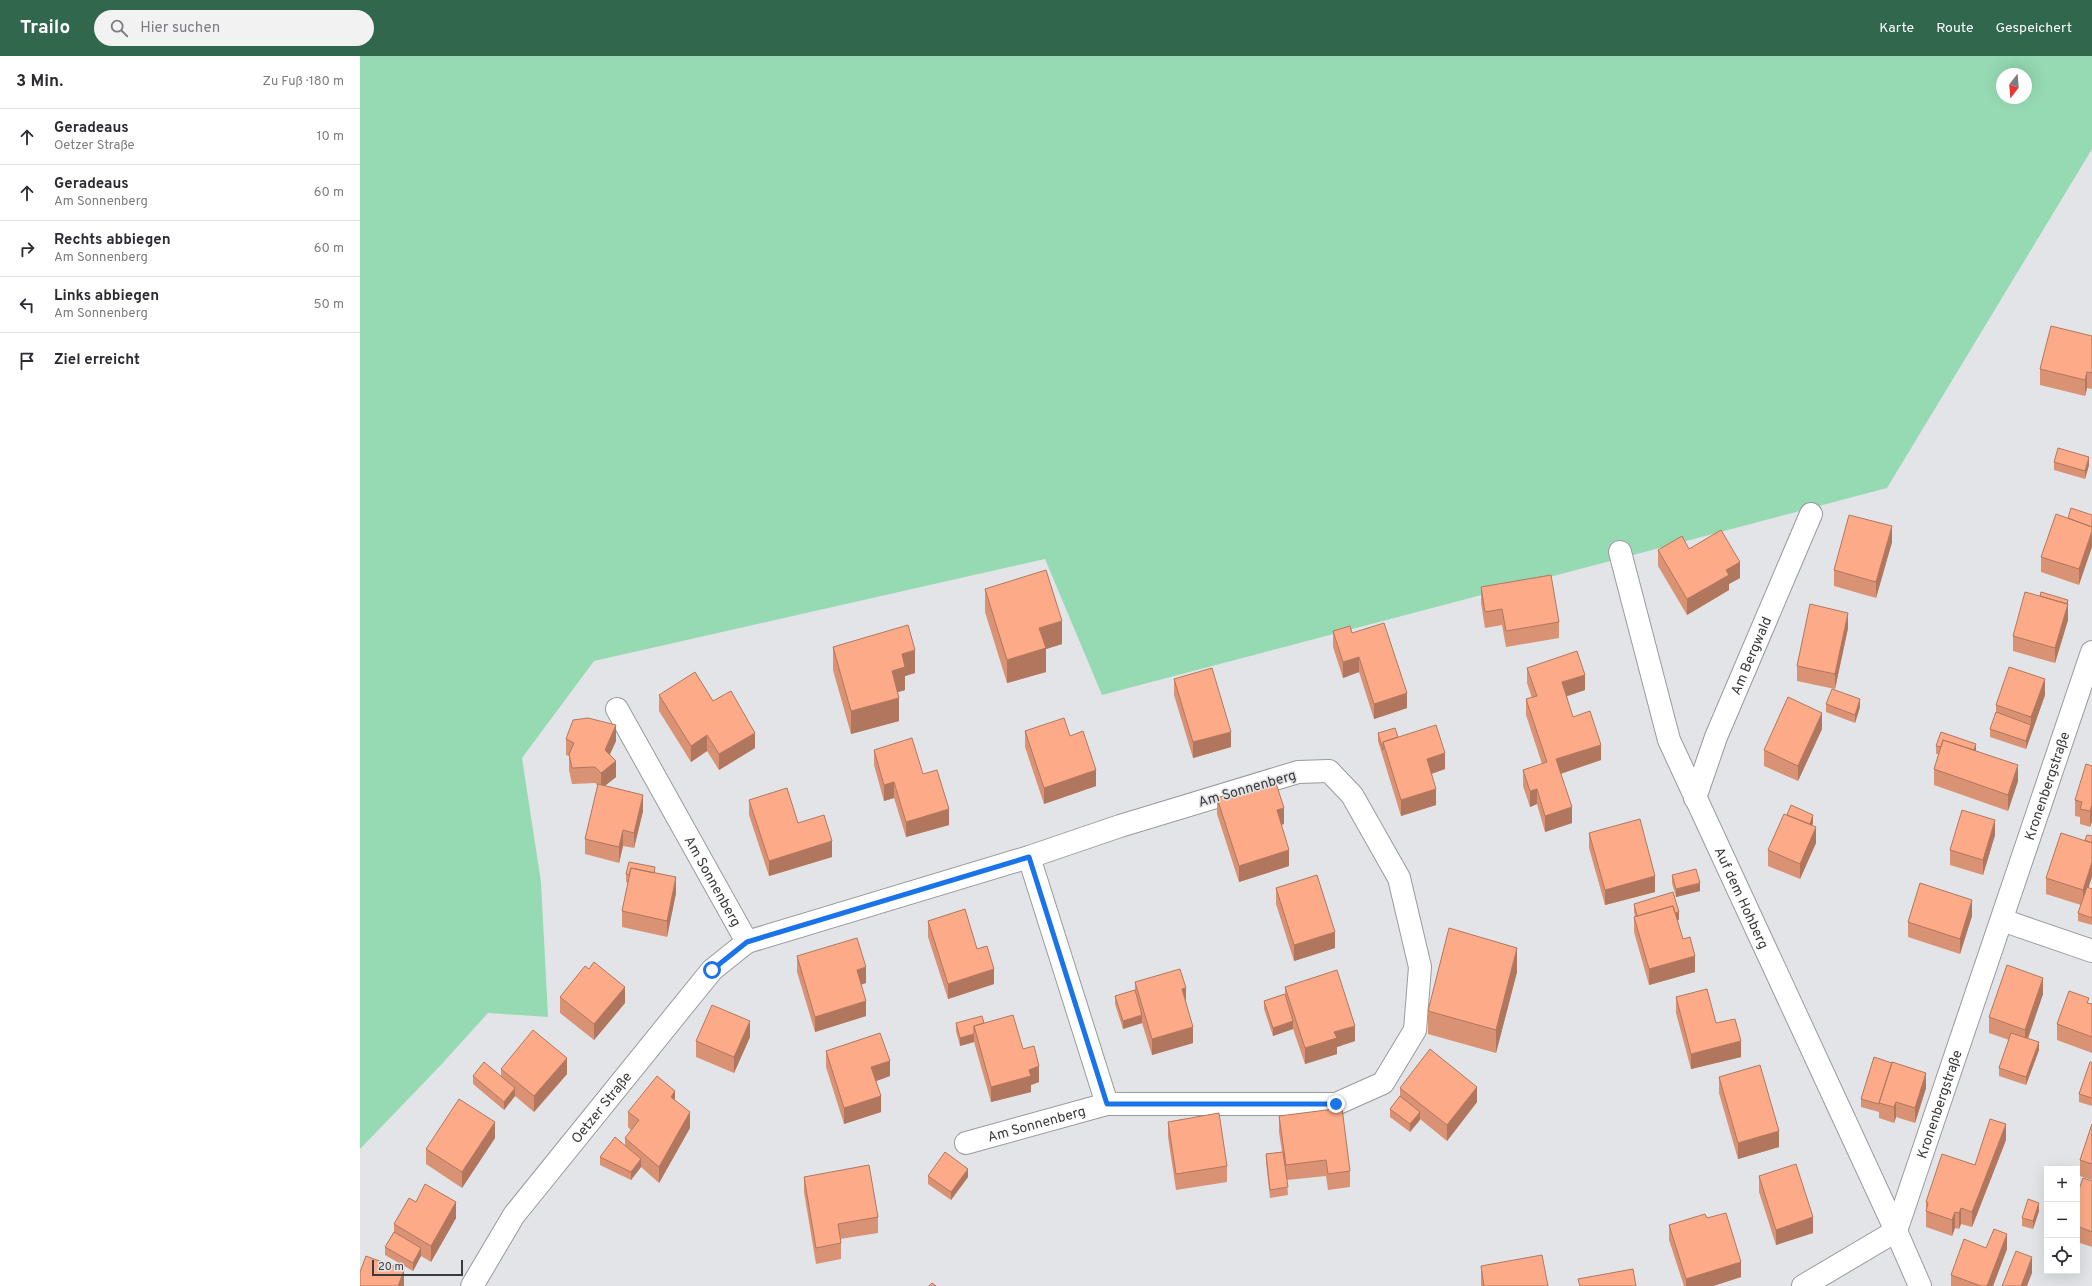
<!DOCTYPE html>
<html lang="de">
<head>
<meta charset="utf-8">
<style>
  :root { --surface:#fff; --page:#f2f2f3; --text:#2b2b33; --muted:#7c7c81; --line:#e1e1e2; --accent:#30674d }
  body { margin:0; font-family:Overpass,sans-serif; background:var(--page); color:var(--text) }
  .controls { position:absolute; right:12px; bottom:12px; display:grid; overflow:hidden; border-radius:0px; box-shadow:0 4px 16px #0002 }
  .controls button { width:36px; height:36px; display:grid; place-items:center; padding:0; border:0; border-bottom:1px solid var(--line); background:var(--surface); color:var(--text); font:20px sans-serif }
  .compass { position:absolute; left:1636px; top:12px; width:36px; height:36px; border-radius:50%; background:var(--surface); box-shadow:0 4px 16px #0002; rotate:196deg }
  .scale { position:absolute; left:12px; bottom:10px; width:91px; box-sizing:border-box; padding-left:4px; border:2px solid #3b3b3d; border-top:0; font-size:11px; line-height:14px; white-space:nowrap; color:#3b3b3d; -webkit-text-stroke:3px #e3e4e8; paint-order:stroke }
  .stop { position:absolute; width:12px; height:12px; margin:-9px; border:3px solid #1a73e8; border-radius:50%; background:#fff }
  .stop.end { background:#1a73e8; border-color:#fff; box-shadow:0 1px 4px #0008 }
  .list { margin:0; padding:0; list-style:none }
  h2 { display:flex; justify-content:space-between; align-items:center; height:52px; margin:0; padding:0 16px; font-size:17px }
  h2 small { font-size:13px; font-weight:400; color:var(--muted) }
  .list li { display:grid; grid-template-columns:26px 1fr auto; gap:12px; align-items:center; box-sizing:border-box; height:56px; padding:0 16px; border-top:1px solid var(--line) }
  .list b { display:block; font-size:15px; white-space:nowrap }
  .list p { margin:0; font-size:13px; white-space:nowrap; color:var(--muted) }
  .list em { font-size:13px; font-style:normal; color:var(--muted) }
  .icon { flex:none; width:22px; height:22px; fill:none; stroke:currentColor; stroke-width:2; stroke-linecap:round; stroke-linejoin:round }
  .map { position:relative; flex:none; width:1732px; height:1230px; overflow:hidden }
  header { display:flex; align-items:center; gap:24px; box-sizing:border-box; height:56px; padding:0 20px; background:var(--accent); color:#fff }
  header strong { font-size:19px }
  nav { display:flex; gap:22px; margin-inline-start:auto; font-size:14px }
  .search { width:280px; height:36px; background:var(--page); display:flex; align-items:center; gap:10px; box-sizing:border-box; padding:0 14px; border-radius:22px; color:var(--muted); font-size:15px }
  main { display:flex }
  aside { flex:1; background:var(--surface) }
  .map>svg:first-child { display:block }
</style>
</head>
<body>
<header>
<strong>Trailo</strong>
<div class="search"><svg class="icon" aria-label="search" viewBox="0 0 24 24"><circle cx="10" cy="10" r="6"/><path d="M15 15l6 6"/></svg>Hier suchen</div>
<nav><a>Karte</a><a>Route</a><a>Gespeichert</a></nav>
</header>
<main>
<aside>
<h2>3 Min.<small>Zu Fuß · 180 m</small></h2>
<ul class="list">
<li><svg class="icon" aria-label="ahead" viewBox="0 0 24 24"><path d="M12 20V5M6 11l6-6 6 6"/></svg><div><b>Geradeaus</b><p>Oetzer Straße</p></div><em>10 m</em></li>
<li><svg class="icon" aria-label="ahead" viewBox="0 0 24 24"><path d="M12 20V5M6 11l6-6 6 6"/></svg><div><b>Geradeaus</b><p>Am Sonnenberg</p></div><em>60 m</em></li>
<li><svg class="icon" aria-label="right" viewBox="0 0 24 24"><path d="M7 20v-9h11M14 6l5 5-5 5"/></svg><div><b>Rechts abbiegen</b><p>Am Sonnenberg</p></div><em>60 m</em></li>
<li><svg class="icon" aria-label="left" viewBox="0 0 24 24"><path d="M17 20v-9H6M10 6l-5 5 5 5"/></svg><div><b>Links abbiegen</b><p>Am Sonnenberg</p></div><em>50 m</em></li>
<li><svg class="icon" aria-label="arrive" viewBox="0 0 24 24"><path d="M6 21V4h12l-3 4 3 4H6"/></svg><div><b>Ziel erreicht</b></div></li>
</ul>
</aside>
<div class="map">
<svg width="1732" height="1230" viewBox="0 0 1732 1230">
  <rect width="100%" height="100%" fill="#e3e4e8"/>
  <!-- green -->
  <path fill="#95dab2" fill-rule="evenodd" d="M0 0H1732V93L1527 432 742 639 685 503 234 605 162 702 181 826 188 961 128 957 79 1011 0 1093ZM1642 18H1666V42H1642Z"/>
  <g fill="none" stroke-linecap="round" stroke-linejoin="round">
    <!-- minor casing -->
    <g stroke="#999a9e" stroke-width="24">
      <g id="minor">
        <path id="s1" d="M1260 496 1309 684 1536 1175 1443 1230"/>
        <path id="s2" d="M257 653 387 886"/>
        <path id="s3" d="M1335 742 1356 681 1451 458"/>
        <path d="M1642 864 1732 895"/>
        <path id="s4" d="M606 1087 747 1048"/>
        <path id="s5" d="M112 1230 154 1159 352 914 387 886 669 801 747 1048H976L1023 1027 1055 974 1060 911 1039 822 992 739 969 715 938 716 760 770 669 801"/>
        <path id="s6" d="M1560 1230 1536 1175 1732 596"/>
      </g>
    </g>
    <!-- minor -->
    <use href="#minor" stroke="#fff" stroke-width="22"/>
  </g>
  <!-- wall -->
  <path fill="#d99274" d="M1732 280V333L1727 332 1725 340 1680 329V313Z
    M1694 406 1729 409 1725 423 1694 414Z
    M1732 459 1719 529 1681 516V501L1708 462Z
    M1532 486 1516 542 1474 530V514Z
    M1329 493 1380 522 1369 528V534L1327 559 1298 510V494Z
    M1121 531 1199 566V582L1146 591 1142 569 1125 572 1121 547Z
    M625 533 702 588 686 593V616L647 627 625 556Z
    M1680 540 1708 544V564L1695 607 1653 595V580Z
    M1488 572 1475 633 1437 625V610Z
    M973 575 992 577 1047 652 1014 663 999 616 983 622 973 591Z
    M473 591 555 617 545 620V634L538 636 539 665 491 678 473 614Z
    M1167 612 1225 634 1206 640 1213 661 1241 704 1201 718 1212 767 1185 776 1177 748 1170 751 1163 730V714L1182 708 1166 659V643L1172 642 1167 627Z
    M814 623 871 691 833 702 814 639Z
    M299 639 353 645 395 692 359 714 347 695 331 706 299 655Z
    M1685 639 1666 693 1630 681V673L1636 656V649Z
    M1466 648 1500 651 1495 667 1466 656Z
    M1462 673 1438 725 1404 710V694Z
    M665 675 736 730 684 748 665 691Z
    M1018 677 1038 681 1085 713 1072 718 1076 749 1041 760 1018 685Z
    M206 683 256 685 250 698 256 721 244 730 283 755 274 792 263 790 259 807 225 798V783L238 730 235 727 212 728 209 714V700L206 699Z
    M1576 690 1616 695 1658 725 1648 755 1574 729V713L1579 698H1576Z
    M514 694 589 769 546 781 534 742 524 745 514 709Z
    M1732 710V765L1730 771 1720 768V761L1715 760V744Z
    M857 742 924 768 921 769 929 810 879 826 857 758Z
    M389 744 438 767 472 801 409 820 389 759Z
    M1453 767 1452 769 1456 787 1440 823 1408 810V794Z
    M1229 777 1295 836 1245 849 1229 792Z
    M1635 779 1623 819 1590 809V794Z
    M1725 784 1729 832 1732 833V869L1718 865V857L1721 849 1686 838V822Z
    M295 817 316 837 307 881 262 871V855L268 827 266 826V818Z
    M1312 819 1340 835 1316 841 1312 827Z
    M916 832 975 892 934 905 916 848Z
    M1274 848 1319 864H1317L1323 883 1335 916 1289 929 1274 876V861L1275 860 1274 856Z
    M1612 860 1600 898 1548 881V866Z
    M568 865 617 893 634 928 588 943 568 881Z
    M437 900 506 927 501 928 506 960 455 976 437 916Z
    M229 913 265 947 234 984 200 957V941Z
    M1157 916 1136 997 1068 978V955Z
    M775 926 826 947 833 987 792 999 782 967 763 973 755 948V940L775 934Z
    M925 931 995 985 977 991V998L945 1008 933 973 913 980 904 953V945L925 938Z
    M1683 938 1668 983 1679 994 1666 1029 1639 1020V1012L1649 984 1629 977V961Z
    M1316 941 1356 967 1381 1001 1331 1013 1316 957Z
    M1729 947 1732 948V997L1697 984V968Z
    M596 967H624L663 993 679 1026 671 1029V1036L631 1046 614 986 600 990 596 975Z
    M390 981 374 1017 336 1001V985Z
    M466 995 530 1020 516 1025 521 1056 484 1068 466 1011Z
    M1732 1006V1050L1719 1046V1038Z
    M141 1013 207 1018 174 1056 155 1040 144 1054 113 1028V1020L141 1021Z
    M1359 1021 1419 1091 1378 1103 1359 1037Z
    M1040 1032 1117 1046 1087 1085 1060 1063 1050 1076 1030 1061V1053L1040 1040Z
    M1566 1032 1555 1067 1536 1061 1534 1067 1519 1062V1056L1501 1051V1043Z
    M315 1045 330 1072 299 1127 281 1111 271 1124 240 1109V1101L265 1089V1082L271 1074 268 1071V1056Z
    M919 1060 990 1115V1131L968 1134 966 1120 927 1124 928 1139 910 1142 906 1106V1098L922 1096 919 1076Z
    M808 1066 867 1110V1126L816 1134 808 1081Z
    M1732 1068V1124L1720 1120V1104Z
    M135 1082 102 1132 66 1108V1093Z
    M1646 1084 1612 1171 1601 1168 1599 1173 1595 1172 1592 1180 1566 1171V1146L1615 1109Z
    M568 1120 608 1121 591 1144 568 1128Z
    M1399 1120 1453 1177 1416 1189 1399 1136Z
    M444 1121 518 1161V1177L480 1183 481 1187V1203L456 1208 444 1136Z
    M1732 1125V1191L1717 1186V1139Z
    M56 1146 96 1162 71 1206 61 1200 53 1215 25 1199V1191L34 1176V1168Z
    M1679 1155 1673 1173 1662 1170V1162Z
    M1347 1162 1381 1221 1353 1230H1324L1309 1184V1169Z
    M1626 1192 1647 1193 1633 1230H1591V1219Z
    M1121 1210 1188 1230H1121Z"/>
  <!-- shaded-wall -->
  <path fill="#b0775e" d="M1727 316V332L1725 340V324Z
    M1729 401V409L1725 423V415Z
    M1532 470V486L1516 542V526Z
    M1732 475V491L1719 529V513Z
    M1380 506V522L1369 528V534L1327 559V543L1366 514Z
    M1708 544V564L1695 607V592Z
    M1488 557V572L1475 633V618Z
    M702 565V588L686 593V616L647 627V604L679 572Z
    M555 594V617L545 620V634L532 638V615L542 598Z
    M999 601V616L983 622V606Z
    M1225 619V634L1202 642V626Z
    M1685 623V639L1666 693V685L1671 669V661Z
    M1047 637V652L1014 663V648Z
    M539 642V665L491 678V655Z
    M1500 643V651L1495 667V659Z
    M1462 657V673L1438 725V710Z
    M256 669V685L245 709V694Z
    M871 676V691L833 702V686Z
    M395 677V692L359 714V698Z
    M347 679V695L331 706V690Z
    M1616 688V696L1611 701Z
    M1241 689V704L1196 719V703Z
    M1085 697V713L1067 719V703Z
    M256 705V721L241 733V717Z
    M1658 709V725L1648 755V739Z
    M736 714V730L684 748V732Z
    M534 726V742L524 745V729Z
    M1076 733V749L1041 760V744Z
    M1177 733V748L1170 751V735Z
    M283 739V755L274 792V777Z
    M1732 749V765L1730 771V755Z
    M1212 751V767L1185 776V760Z
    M924 752V768L917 770V754Z
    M589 753V769L546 781V766Z
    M1453 759V767L1447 783V775Z
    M1635 764V779L1623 819V804Z
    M1456 771V787L1440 823V808Z
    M263 774V790L259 807V791Z
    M472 785V801L409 820V805Z
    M929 794V810L879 826V810Z
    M1732 806V821L1723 849V834Z
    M1295 820V836L1245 849V834Z
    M316 821V837L307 881V865Z
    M1340 827V835L1316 841V833Z
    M1612 844V860L1600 898V883Z
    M1319 856V864L1280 875V867Z
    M975 876V892L934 905V889Z
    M1157 892V916L1136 997V974Z
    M1335 900V916L1289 929V913Z
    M506 911V927L497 930V914Z
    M634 913V928L588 943V928Z
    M1683 922V938L1665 990V974Z
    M265 931V947L234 984V968Z
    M826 932V947L822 933Z
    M506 945V960L455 976V961Z
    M782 959V967L763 973V965Z
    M390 965V981L374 1017V1001Z
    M933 965V973L913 980V972Z
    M995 970V985L977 991V998L945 1008V992L974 976Z
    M833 971V987L792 999V983Z
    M614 978V986L600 990V982Z
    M1381 985V1001L1331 1013V998Z
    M1679 986V994L1666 1029V1021Z
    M207 1002V1018L174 1056V1040Z
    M530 1005V1020L511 1027V1011Z
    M679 1010V1026L671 1029V1036L631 1046V1031L669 1014Z
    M1566 1017V1032L1555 1067V1052Z
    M1117 1031V1046L1087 1085V1069Z
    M155 1032V1040L144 1054V1046Z
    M315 1035V1050L311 1041Z
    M521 1040V1056L484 1068V1052Z
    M1536 1046V1061L1534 1067V1051Z
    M330 1056V1072L299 1127V1111Z
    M1060 1056V1064L1050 1076V1068Z
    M135 1066V1082L102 1132V1116Z
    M1646 1068V1084L1612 1171V1156Z
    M1419 1075V1091L1378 1103V1087Z
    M281 1103V1111L271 1124V1116Z
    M608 1113V1121L591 1144V1136Z
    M96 1146V1162L71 1206V1190Z
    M1679 1147V1155L1673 1173V1165Z
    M1601 1152V1168L1599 1173V1157Z
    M1595 1156V1172L1592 1180V1164Z
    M1453 1161V1177L1416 1189V1174Z
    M1647 1178V1193L1633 1230H1627Z
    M61 1192V1200L53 1215V1207Z
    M1672 1201V1217L1667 1230H1661Z
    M1381 1206V1221L1353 1230H1326V1223Z
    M44 1214V1230H38Z"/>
  <!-- building -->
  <path fill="#fcaa87" stroke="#b0775e" d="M1691 270 1732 280V317L1727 316 1725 324 1680 313Z
    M1698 392 1729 401 1725 415 1694 406Z
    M1711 452 1732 459V471L1708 462Z
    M1696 458 1732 471V475L1719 513 1681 501Z
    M1489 459 1532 470 1516 526 1474 514Z
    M1361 474 1380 506 1366 514 1369 519 1327 543 1298 494 1322 480 1329 493Z
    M686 514 702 565 679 572 686 592 647 604 625 533Z
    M1191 519 1199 566 1146 575 1142 553 1125 556 1121 531Z
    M1665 536 1708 548 1695 592 1653 580Z
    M1681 536 1708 544 1707 548 1680 540Z
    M1450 548 1488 557 1475 618 1437 610Z
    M1024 567 1047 637 1014 648 999 601 983 606 973 575 990 570 992 577Z
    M548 569 555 594 542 598 545 611 532 615 539 642 491 655 473 591Z
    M1217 595 1225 619 1202 626 1213 661 1230 655 1241 689 1196 703 1212 751 1185 760 1177 733 1170 735 1163 714 1187 706 1166 643 1177 640 1167 612Z
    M1649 611 1685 623 1671 661 1636 649Z
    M852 612 871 676 833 686 814 623Z
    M335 616 353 645 371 635 395 677 359 698 347 679 331 690 299 639Z
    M1472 633 1500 643 1495 659 1466 648Z
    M1428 641 1462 657 1438 710 1404 694Z
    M1636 656 1671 669 1666 685 1630 673Z
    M228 662 256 669 245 694 256 705 241 717 235 711 212 712 209 698 214 687 206 683 213 664Z
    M704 662 710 680 723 675 736 714 684 732 665 675Z
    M1076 669 1085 697 1067 703 1076 733 1041 744 1023 686Z
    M1035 672 1038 681 1023 686V694L1018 677Z
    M1581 676 1616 688 1614 694 1583 684 1581 691 1576 690Z
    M552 682 563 718 577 714 589 753 546 766 534 726 524 729 514 694Z
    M1583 684 1658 709 1648 739 1574 713Z
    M1726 708 1732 710V749L1730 755 1720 753 1722 746 1715 744Z
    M915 724 924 752 917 754 929 794 879 810 857 742Z
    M238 728 283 739 274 777 263 774 259 791 225 783Z
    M427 732 438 767 464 759 472 785 409 805 389 744Z
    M1431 749 1453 759 1450 768 1427 759Z
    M1602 754 1635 764 1623 804 1590 794Z
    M1424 758 1456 771 1440 808 1408 794Z
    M1280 763 1295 820 1245 834 1229 777Z
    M1701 777 1732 787V806L1723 834 1686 822Z
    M1727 779 1732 780V787L1725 784Z
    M269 806 295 811 294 817 271 812 269 819 266 818Z
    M271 812 316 821 307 865 262 855Z
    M1336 813 1340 827 1316 833 1312 819Z
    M957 819 975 876 934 889 916 832Z
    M1560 827 1612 844 1600 883 1548 866Z
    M1727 831 1732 833V862L1718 857Z
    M1313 836 1319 856 1315 857 1313 850 1277 860 1274 848Z
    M1313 850 1323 883 1330 881 1335 900 1289 913 1274 861Z
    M605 853 617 893 627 890 634 913 588 928 568 865Z
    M1089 872 1157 892 1136 974 1068 955Z
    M497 882 506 911 497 914 506 945 455 961 437 900Z
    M234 906 265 931 234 968 200 941 225 910 229 913Z
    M1647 909 1683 922 1665 974 1629 961Z
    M820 913 826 932 822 933 833 971 792 983 775 926Z
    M977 914 995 970 974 976 977 982 945 992 925 931Z
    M1347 933 1356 967 1375 963 1381 985 1331 998 1316 941Z
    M775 934 782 959 763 965 755 940Z
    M1709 935 1729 942 1727 947 1732 948V981L1697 968Z
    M925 938 933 965 913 972 904 945Z
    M352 949 390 965 374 1001 336 985Z
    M653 959 663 993 674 990 679 1010 669 1014 671 1020 631 1031 614 970Z
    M622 960 624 967 614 970V978L600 982 596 967Z
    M173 974 207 1002 174 1040 141 1013Z
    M520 977 530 1005 511 1011 521 1040 484 1052 466 995Z
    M1651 977 1679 986 1666 1021 1639 1012Z
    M1070 993 1117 1031 1087 1069 1040 1032Z
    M1514 1001 1532 1007 1519 1047V1048L1501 1043Z
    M124 1006 155 1032 144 1046 113 1020Z
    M1532 1006 1566 1017 1555 1052 1536 1046 1534 1051 1519 1047Z
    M1730 1006H1732V1042L1719 1038Z
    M1400 1009 1419 1075 1378 1087 1359 1021Z
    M297 1020 315 1035 311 1041 330 1056 299 1111 265 1082 279 1064 268 1056Z
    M1040 1040 1060 1056 1050 1068 1030 1053Z
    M99 1043 135 1066 102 1116 66 1093Z
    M982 1052 990 1115 968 1118 966 1104 926 1109 919 1060Z
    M859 1057 867 1110 816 1118 808 1066Z
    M1630 1063 1646 1068 1612 1156 1601 1152 1599 1157 1595 1156 1592 1164 1566 1155 1568 1147 1566 1146 1582 1098 1615 1109Z
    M1732 1068V1108L1720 1104Z
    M255 1081 281 1103 271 1116 240 1101Z
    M585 1096 608 1113 591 1136 568 1120Z
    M923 1096 928 1131 910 1134 906 1098Z
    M1436 1108 1453 1161 1416 1174 1399 1120Z
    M509 1109 518 1161 478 1168 481 1187 456 1192 444 1121Z
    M1723 1122 1732 1125V1176L1717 1170V1139Z
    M65 1128 96 1146 71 1190 34 1168 49 1142 56 1146Z
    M1668 1143 1679 1147 1673 1165 1662 1162Z
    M1366 1157 1381 1206 1326 1223 1309 1169 1345 1158 1347 1162Z
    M1634 1173 1647 1178 1627 1230H1621L1591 1219 1604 1183 1626 1192Z
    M34 1176 61 1192 53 1207 25 1191Z
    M1656 1195 1672 1201 1661 1230H1642Z
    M1182 1199 1188 1230H1124L1121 1210Z
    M6 1200 44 1214 38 1230H0V1216Z
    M1273 1213 1276 1230H1220L1218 1223Z
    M572 1227 576 1230H569Z"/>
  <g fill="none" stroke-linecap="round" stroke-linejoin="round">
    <!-- route -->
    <path stroke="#1a73e8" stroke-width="5" d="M352 914 387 886 669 801 747 1048H976"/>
  </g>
  <g text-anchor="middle" stroke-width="3" stroke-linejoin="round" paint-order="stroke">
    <!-- street labels -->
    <g font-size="14" fill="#3b3b3d" stroke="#e3e4e8">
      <text dy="5" stroke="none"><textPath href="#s3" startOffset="153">Am Bergwald</textPath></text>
      <text dy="5" stroke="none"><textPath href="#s6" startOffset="530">Kronenbergstraße</textPath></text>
      <text transform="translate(887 732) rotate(-16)" y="5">Am Sonnenberg</text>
      <text dy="5" stroke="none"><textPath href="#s2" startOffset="197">Am Sonnenberg</textPath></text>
      <text dy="5" stroke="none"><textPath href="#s1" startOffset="368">Auf dem Hohberg</textPath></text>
      <text dy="5" stroke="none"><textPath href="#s6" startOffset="194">Kronenbergstraße</textPath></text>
      <text dy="5" stroke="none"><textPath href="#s5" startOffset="221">Oetzer Straße</textPath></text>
      <text dy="5" stroke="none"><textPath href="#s4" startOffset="73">Am Sonnenberg</textPath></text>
    </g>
  </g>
</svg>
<div class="controls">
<button>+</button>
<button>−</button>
<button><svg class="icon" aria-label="locate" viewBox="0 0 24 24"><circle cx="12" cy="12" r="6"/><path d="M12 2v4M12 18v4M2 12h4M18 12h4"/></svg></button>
</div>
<svg class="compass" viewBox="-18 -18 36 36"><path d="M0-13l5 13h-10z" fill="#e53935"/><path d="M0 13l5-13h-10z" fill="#7c7c81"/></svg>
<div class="scale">20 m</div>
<div class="stop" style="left:352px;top:914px"></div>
<div class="stop end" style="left:976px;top:1048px"></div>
</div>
</main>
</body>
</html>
